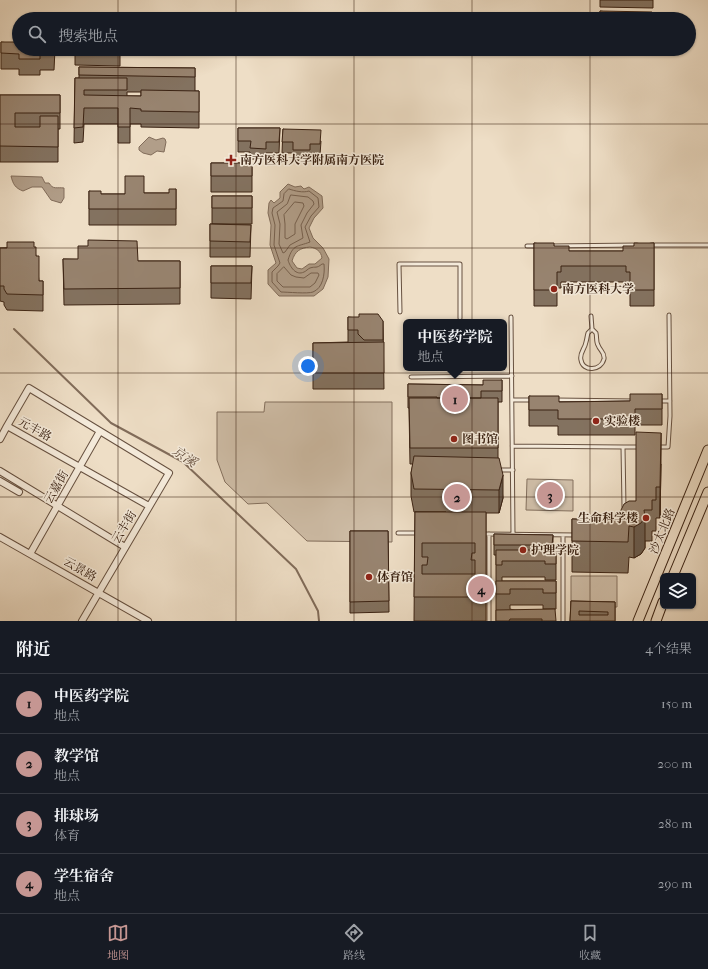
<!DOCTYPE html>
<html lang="zh">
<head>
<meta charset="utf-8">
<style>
  :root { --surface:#171b24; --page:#20242c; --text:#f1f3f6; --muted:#9ea1a6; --line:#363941; --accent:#c59692 }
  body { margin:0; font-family:"IM FELL French Canon","Noto Serif SC",serif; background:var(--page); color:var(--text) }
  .controls { position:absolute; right:12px; bottom:12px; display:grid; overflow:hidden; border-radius:6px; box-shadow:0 1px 3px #0004 }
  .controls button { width:36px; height:36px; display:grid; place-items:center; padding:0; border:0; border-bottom:1px solid var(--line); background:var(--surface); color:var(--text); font:20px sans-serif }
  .you { position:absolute; left:308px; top:366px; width:14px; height:14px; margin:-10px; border:3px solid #fff; border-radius:50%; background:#1a73e8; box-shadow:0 0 0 6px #1a73e833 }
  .badge { display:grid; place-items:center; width:26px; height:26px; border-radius:50%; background:var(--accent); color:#111; font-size:13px; font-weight:700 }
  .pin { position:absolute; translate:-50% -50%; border:2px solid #fff; box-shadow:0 1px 4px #0006 }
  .popup { position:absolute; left:403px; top:319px; width:104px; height:52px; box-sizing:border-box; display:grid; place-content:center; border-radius:6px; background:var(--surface); filter:drop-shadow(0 1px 3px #0005); font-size:13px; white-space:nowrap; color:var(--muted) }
  .popup b { font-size:15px; color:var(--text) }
  .popup::after { content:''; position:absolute; left:50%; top:100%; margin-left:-8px; border:8px solid transparent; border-top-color:var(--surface) }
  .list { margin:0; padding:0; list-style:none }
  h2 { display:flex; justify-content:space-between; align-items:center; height:52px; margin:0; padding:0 16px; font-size:17px }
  h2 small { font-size:13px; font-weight:400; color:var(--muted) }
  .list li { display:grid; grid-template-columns:26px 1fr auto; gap:12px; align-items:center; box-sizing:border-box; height:60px; padding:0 16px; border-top:1px solid var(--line) }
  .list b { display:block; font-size:15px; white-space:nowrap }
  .list p { margin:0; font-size:13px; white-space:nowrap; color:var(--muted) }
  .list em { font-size:13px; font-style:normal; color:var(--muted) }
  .icon { flex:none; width:22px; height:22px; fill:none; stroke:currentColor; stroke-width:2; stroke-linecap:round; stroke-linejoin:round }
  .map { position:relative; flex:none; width:708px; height:621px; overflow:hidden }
  .search { position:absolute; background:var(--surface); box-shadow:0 1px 3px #0004; left:12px; right:12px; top:12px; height:44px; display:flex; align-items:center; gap:10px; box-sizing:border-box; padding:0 14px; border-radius:22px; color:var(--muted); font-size:15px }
  .sheet { height:292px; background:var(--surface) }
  nav { display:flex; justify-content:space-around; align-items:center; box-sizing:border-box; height:56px; border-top:1px solid var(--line); background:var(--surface); font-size:11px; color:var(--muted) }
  nav a { display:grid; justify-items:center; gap:2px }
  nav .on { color:var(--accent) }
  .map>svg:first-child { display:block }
</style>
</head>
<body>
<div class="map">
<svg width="708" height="621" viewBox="0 0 708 621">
  <rect width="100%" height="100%" fill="#eedec6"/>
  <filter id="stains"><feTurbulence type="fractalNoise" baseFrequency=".005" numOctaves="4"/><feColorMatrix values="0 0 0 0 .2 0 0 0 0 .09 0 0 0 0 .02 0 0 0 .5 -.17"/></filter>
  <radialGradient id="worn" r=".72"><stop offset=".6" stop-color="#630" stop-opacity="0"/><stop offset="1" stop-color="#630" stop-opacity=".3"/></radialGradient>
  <!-- green -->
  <path fill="#cfbea8" stroke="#84705e" d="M265 402H392V542L307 541 267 503 248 504 225 482 217 460V412H264Z
    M527 479 573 480V511L526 510Z
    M571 576H617V607H571Z"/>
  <!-- water -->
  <path fill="#b19e89" stroke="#816c5a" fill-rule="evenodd" d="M149 137 156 140 163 138 165 139 166 142 164 152 157 151 151 155 143 153 139 150V147Z
    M11 176 42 177 45 183H49C53 190 57 187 64 188V198L61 203 51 200 42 187H32L23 191C15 188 13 184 11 176Z
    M288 184 295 187 301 186 304 189 309 187 322 196 323 208 314 218 309 228 313 238 323 248 329 259 328 277 323 289 314 296H279L268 284V270L276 263 270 245 271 225 268 213 269 203 271 200 274 203 280 198V192ZM310 247C316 248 321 251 322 258L315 264H309L302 269 297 268 292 261C295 251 300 248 310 247Z"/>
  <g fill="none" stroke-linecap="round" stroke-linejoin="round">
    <!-- shore -->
    <path stroke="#76604e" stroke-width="1" d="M289 189C295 191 303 193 309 191L318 198 319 207 311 216 305 227 310 242C297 247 293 244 288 260 290 267 296 276 304 272 305 272 309 268 310 268 316 266 316 269 322 264H324C325 274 323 288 313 292 308 294 287 292 281 292L272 282V272L278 266 280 263 274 245 275 225 272 213 273 208 283 201 284 194Z
      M291 195 308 197 313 201 314 204 307 213 301 225 303 238 290 245 285 252 283 253 279 244 280 224 277 212 287 204Z
      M295 202 303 203 304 206 295 224V234L287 239 285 238V224L284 215Z
      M284 267 291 275 296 277 304 278 311 273H318L319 275 315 283 310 287H283L277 281V274Z"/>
    <!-- stream -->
    <path stroke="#816c5a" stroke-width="2" d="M14 329 111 423 183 462 296 569 318 611 319 621"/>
    <!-- service casing -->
    <g stroke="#675140" stroke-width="5">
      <path id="service" d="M651 245H708
        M527 246H537
        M551 246 637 245
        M400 312 399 264H460V318
        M591 316 592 329 588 333C587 336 587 339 586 342 585 349 579 353 581 360 583 372 601 371 604 359 605 352 600 351 598 345 596 342 597 337 596 333L592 329
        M511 317 513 534
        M411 377 512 376
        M512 400H532
        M556 400 634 401
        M660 401H670
        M512 446 623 447
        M657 447H668L670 416 669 315
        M498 470H513
        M624 507 623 447H639
        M398 533H418
        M484 534 576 535
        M489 534V621
        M563 535V621"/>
    </g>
    <!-- minor casing -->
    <g stroke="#675140" stroke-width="8">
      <path id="minor" d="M0 439 7 426
        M0 471 125 547
        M0 481 19 492
        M0 537 148 621
        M30 554 100 431
        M82 621 169 473 29 388 7 426 149 506"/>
    </g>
    <!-- primary casing -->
    <g stroke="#3a2213" stroke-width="11">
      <path id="primary" d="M673 576 708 492
        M638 621 708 450
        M656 621 663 602"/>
    </g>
    <!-- service -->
    <use href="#service" stroke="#f4eada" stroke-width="3"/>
    <!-- minor -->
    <use href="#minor" stroke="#f4eada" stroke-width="6"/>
    <!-- primary -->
    <use href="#primary" stroke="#eedec6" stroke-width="9"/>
  </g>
  <!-- wall -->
  <path fill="#837260" stroke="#3a2213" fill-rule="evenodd" d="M600 0H653V8L600 7Z
    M600 11 652 19H600Z
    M1 42 55 49 54 70H40V75H19V69H1Z
    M75 49H120V66L75 65Z
    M468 49H506V50Z
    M79 67 195 68V91H199V128L141 127V124H130V143H118V124H84L83 142 74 143 75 78H79ZM127 92H141V96H127Z
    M0 95H60V129H58V162H0Z
    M238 128H280L279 153H266V159H250V152H238Z
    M283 129 321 141 320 155H310V161L293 160V153H282Z
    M211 163H252V192H211Z
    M176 189V225H89V191L101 194H125L144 193H169Z
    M212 196H252V224H212Z
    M210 224 251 225 250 257H210Z
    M534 243 554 246 569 251H623L634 246 654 243V306H630V288H626V282H561V288H557V306H534Z
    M34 247 36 256 39 281H43V311L7 310 4 305V302L0 301V248Z
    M63 259 138 261H180V304L64 305Z
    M211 266H252L251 299 211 298Z
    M348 317 383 321 384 389H313V343L348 342Z
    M504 333H505V364H504Z
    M502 380V402H498V458L503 498 499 513H486V621H414L415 512H446H414L411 496V473L413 464H410L409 408H408V384L483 385Z
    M662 394V425H635V435H558V426H529V396L559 402 630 401Z
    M661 464 660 518H656V531H652V541H645V548L641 554 634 558 629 557 628 573 572 572V519L619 520 636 501Z
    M350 531H388L389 612 350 613Z
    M494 534 553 535V550H556V580H545V577H502V581H556V609H543V605H510V609L556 621H496V555H494Z
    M571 601 615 602V621H570Z"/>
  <!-- shaded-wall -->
  <path fill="#6a5c4e" stroke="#3a2213" d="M661 433V464L660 518V487Z
    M503 475V498L499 513V490Z
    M645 517V548L641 554 634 558V527Z"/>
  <!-- building -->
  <path fill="#988470" stroke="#3a2213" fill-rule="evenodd" d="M600 11 652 12V19L600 18Z
    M439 13 450 14V19H473V14H482L481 19H439Z
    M502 15H522V19H502Z
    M1 42H19V49H54V54H40V59H19V54L1 53Z
    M75 49H120V50Z
    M79 67 195 68V77L79 75Z
    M75 78H127V90H84V95L141 96V90L199 91V112L141 111V109L130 108V127H118V108H84L83 127 74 128Z
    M0 95H60V113H15V127H40V116H58V147L0 146Z
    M238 128H280L279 142H266V149L250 148 251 141H238Z
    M283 129 321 130 320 144H310V150H293V142H282Z
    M211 163H252V176H211Z
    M125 176H144V193H169V189H176V209H89V191H101V194H125Z
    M212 196H252V208H212Z
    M210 224 251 225 250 242 210 241Z
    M88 240 137 241 138 261H180V288L64 289 63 259H78V246H88Z
    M7 242H34V247H36V256H39V281H43V295L7 294 4 289V286H0V248H7Z
    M534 243H554V246H569V251H623V246H634V243H654V290H630V272H626V266H561V272H557V290H534Z
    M211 266H252L251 283H211Z
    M359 314H378L383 321V340H364L358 334V330H348V317H359Z
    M504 333H505V348H504Z
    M384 342V373H313V343Z
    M483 380H502V391H481V398H437V397H408V384L483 385Z
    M630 394H662V409H635V419H558V410H529V396H559V402L630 401Z
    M409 398H498V448H410Z
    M636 432 661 433 660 487H656V500H652V510H644L645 517 641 523 634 527 629 526 628 542 572 541V519L619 520V514L624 504 629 501H636Z
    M414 456 499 458 503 475 499 490 414 489 411 473Z
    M415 512H486V597H414ZM422 543H475V553H472L471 560H475V574H422V565H427L428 557H422Z
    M350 531H388L389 601 350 602Z
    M494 534 553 535 552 545H494Z
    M496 550H556V564H545V561H502V565H496Z
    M496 581H556V593H543V589H510V594H496Z
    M571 601 615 602V621H570ZM579 611 608 612V615H579Z
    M555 609 556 621H542V619H510L509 621H496V610Z"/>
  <!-- grid -->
  <path fill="none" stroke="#3a2213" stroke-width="1" stroke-opacity="0.55" d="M118 0V19M236 0V19M354 0V19M472 0V19M590 0V19M118 49V621M236 49V621M354 49V621M472 49V621M590 49V621M0 124H708M0 248H708M0 373H708M0 497H708"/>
  <!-- markers -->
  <g fill="#8f2418" stroke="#f4eada" stroke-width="1.5">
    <path d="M229 154h4v4h4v4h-4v4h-4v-4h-4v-4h4z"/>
    <circle cx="554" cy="289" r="4"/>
    <circle cx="596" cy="421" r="4"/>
    <circle cx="454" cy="439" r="4"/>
    <circle cx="646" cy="518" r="4"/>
    <circle cx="523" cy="550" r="4"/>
    <circle cx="369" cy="577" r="4"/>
  </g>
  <g text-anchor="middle" stroke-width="3" stroke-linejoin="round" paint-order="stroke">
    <!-- poi labels -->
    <g font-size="12" font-weight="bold" fill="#3a2213" stroke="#f4eada" text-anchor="start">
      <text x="240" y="164">南方医科大学附属南方医院</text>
      <text x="562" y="293">南方医科大学</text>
      <text x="604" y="425">实验楼</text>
      <text x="462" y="443">图书馆</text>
      <text x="638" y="522" text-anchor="end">生命科学楼</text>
      <text x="531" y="554">护理学院</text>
      <text x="377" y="581">体育馆</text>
    </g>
    <!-- street labels -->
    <g font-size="12" fill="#3a2213" stroke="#f4eada">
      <text transform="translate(35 429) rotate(29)" y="4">元丰路</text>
      <text transform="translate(56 487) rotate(-60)" y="4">云嘉街</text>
      <text transform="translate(124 527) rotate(-59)" y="4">云丰街</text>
      <text transform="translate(662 531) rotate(-68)" y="4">沙太北路</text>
      <text transform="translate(80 569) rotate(30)" y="4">云景路</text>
    </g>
    <!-- water labels -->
    <g font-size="13" font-style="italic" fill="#644d3c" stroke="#f4eada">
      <text transform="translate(185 456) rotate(35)" y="5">京溪</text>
    </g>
  </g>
  <rect width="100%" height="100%" filter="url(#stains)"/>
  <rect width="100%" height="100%" fill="url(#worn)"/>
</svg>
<div class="controls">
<button><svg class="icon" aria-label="layers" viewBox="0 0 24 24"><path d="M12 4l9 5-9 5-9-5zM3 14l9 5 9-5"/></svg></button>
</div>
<div class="you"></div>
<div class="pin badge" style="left:455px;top:399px">1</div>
<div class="popup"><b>中医药学院</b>地点</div>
<div class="pin badge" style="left:457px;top:497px">2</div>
<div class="pin badge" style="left:550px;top:495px">3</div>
<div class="pin badge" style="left:481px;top:589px">4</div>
<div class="search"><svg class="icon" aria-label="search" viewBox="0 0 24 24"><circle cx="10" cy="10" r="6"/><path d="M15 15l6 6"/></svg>搜索地点</div>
</div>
<section class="sheet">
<h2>附近<small>4个结果</small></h2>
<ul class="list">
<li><span class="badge">1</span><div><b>中医药学院</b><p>地点</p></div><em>150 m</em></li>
<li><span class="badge">2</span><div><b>教学馆</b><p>地点</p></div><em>200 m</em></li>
<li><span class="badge">3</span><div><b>排球场</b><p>体育</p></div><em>280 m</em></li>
<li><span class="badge">4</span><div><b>学生宿舍</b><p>地点</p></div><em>290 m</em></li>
</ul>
</section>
<nav>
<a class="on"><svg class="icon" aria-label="map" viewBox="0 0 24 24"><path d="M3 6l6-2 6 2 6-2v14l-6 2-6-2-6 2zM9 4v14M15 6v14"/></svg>地图</a>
<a><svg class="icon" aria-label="directions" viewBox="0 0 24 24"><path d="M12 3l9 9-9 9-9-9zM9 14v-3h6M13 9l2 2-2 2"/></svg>路线</a>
<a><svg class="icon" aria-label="saved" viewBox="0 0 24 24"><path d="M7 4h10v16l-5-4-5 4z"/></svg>收藏</a>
</nav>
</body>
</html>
